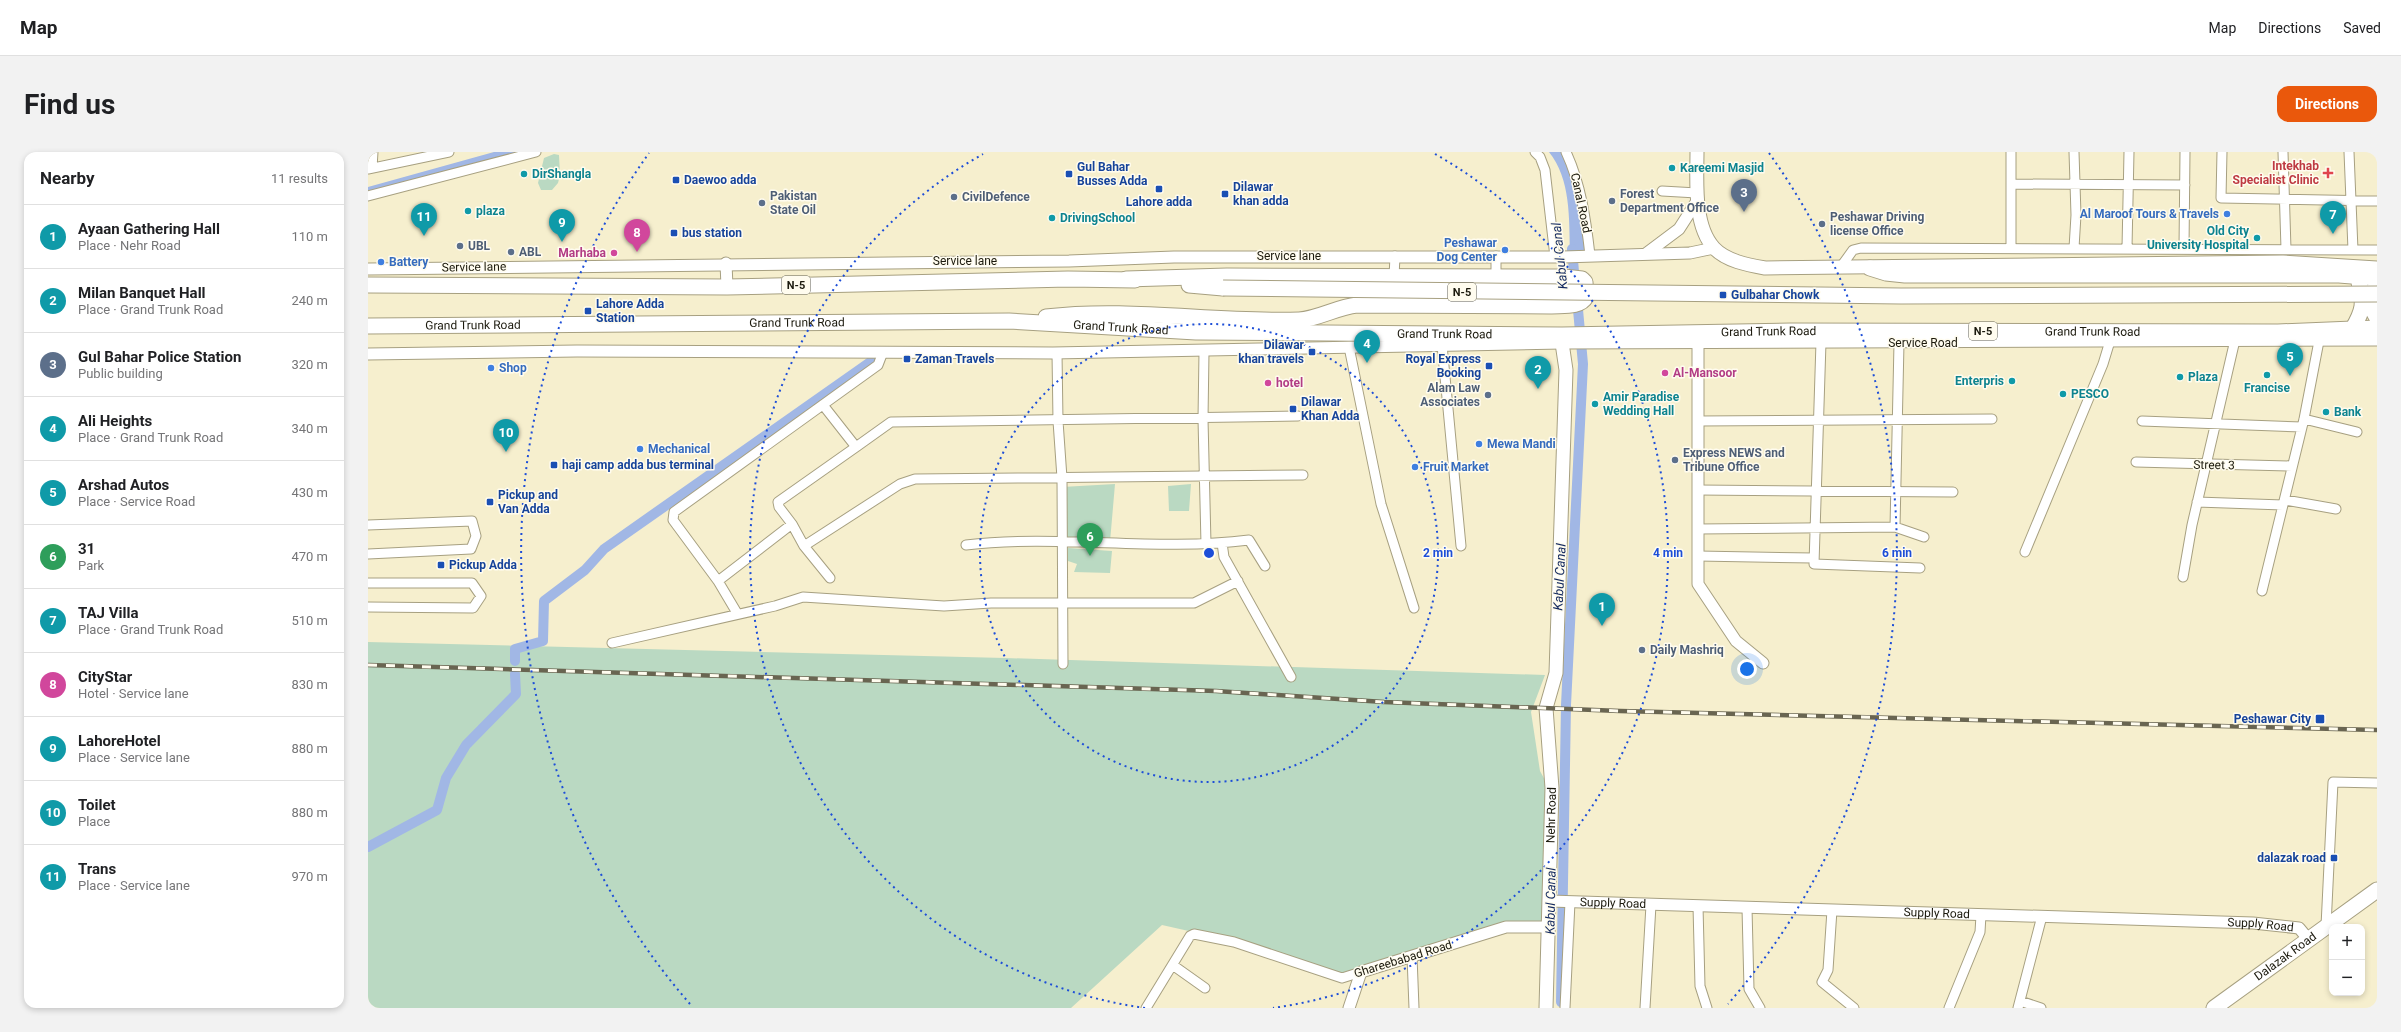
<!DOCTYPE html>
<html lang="en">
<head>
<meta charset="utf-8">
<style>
  :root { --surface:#fff; --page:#f2f2f2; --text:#202124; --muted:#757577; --line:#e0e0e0; --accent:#ea580c }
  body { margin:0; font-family:Roboto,sans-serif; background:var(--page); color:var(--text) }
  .controls { position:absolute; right:12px; bottom:12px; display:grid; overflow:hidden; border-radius:8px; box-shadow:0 2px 6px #0003 }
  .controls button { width:36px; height:36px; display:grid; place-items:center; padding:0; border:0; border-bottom:1px solid var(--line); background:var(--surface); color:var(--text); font:20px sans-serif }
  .you { position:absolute; left:1379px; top:517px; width:14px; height:14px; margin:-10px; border:3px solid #fff; border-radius:50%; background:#1a73e8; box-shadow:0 0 0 6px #1a73e833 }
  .badge { display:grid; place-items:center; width:26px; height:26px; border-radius:50%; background:var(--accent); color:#fff; font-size:13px; font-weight:700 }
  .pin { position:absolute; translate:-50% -33px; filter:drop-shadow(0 1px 2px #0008) }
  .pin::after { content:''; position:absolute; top:21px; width:14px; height:12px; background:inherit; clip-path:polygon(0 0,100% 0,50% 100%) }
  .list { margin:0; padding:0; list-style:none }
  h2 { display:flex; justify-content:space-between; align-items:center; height:52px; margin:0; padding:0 16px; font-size:17px }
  h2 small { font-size:13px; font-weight:400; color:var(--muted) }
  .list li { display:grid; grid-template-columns:26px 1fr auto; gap:12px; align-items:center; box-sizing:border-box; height:64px; padding:0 16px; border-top:1px solid var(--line) }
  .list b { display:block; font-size:15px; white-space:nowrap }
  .list p { margin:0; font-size:13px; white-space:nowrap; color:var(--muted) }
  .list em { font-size:13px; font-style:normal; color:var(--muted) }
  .map { position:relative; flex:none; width:2009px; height:856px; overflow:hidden; border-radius:12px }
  header { display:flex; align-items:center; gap:24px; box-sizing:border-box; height:56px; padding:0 20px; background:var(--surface); border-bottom:1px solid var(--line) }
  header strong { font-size:19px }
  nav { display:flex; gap:22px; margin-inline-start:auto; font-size:14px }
  .intro { display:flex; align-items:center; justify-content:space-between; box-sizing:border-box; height:96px; padding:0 24px }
  h1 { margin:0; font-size:28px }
  .button { padding:10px 18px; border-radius:12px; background:var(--accent); color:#fff; font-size:14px; font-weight:700 }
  main { display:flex; gap:24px; padding:0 24px }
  aside { flex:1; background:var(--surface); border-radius:12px; box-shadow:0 2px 6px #0003 }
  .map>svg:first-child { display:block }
</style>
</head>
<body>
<header>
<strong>Map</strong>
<nav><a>Map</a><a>Directions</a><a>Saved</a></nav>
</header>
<div class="intro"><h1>Find us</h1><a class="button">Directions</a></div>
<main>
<aside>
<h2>Nearby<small>11 results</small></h2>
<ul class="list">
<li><span class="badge" style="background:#0f9aa8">1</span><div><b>Ayaan Gathering Hall</b><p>Place · Nehr Road</p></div><em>110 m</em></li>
<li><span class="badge" style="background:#0f9aa8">2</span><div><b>Milan Banquet Hall</b><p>Place · Grand Trunk Road</p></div><em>240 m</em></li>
<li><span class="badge" style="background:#5c6f8a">3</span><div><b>Gul Bahar Police Station</b><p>Public building</p></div><em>320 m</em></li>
<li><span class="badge" style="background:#0f9aa8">4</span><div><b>Ali Heights</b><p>Place · Grand Trunk Road</p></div><em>340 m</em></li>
<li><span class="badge" style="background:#0f9aa8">5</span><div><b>Arshad Autos</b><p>Place · Service Road</p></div><em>430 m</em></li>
<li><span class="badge" style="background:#2e9e5b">6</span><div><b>31</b><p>Park</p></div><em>470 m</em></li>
<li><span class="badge" style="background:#0f9aa8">7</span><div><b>TAJ Villa</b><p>Place · Grand Trunk Road</p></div><em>510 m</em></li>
<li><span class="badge" style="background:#d1479c">8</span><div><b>CityStar</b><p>Hotel · Service lane</p></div><em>830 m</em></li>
<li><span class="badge" style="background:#0f9aa8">9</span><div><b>LahoreHotel</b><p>Place · Service lane</p></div><em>880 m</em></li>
<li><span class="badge" style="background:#0f9aa8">10</span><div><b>Toilet</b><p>Place</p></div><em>880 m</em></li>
<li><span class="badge" style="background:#0f9aa8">11</span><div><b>Trans</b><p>Place · Service lane</p></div><em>970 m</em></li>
</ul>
</aside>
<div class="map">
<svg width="2009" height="856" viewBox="0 0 2009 856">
  <rect width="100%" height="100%" fill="#f6efce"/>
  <!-- green -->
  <path fill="#bad9c2" d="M186 2 191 3 192 23 190 31 184 38H173L170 31 176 6Z
    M747 332 742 390 699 389 694 335Z
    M823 332 821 359H801L800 334Z
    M700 396 744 399 742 421 706 420 709 412 700 409Z
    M0 490 637 506 1177 523 1163 560 1172 619 1178 630 1181 775H1138L974 826 834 782 794 773 703 856H0Z"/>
  <!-- water -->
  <path fill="#a1b7e5" d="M126 0H157L0 45V35Z
    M1181 0H1195L1212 55 1217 101 1202 100C1201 67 1203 27 1181 0Z"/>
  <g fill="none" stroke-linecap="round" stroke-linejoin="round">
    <!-- canal -->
    <path stroke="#a1b7e5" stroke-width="10" d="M1204 97 1207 131
      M147 509V497L175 489 176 449 217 418 236 397 505 208
      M0 695 69 658 78 626 98 593 148 542 147 522
      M1193 850 1198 553 1215 212 1209 147"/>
    <!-- minor casing -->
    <g stroke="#a7a081" stroke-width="11">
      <path id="minor" d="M1167 0 1172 5 1177 18 1187 105
        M1198 0C1213 32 1218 68 1222 103
        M1643 0V96
        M1854 0 1853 46 2009 49
        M1915 0 1918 97
        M1981 0 1985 98
        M4 16 5 0
        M0 17 81 0
        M1643 32 1817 33
        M1294 39 1329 41
        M0 44 168 0
        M1706 96 1708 63 1706 0
        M1759 96 1761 0
        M1816 96 1817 0
        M1128 104V125
        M1472 116 1485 98 1493 96 2009 98
        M1026 125 1027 104
        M1453 190 1446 412 1552 416
        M1074 193 1093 394
        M981 195 1013 352 1046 456
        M836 200 835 267 838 392
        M689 201 690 269 694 326 695 512
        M455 253 488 295 523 270 930 264
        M1936 267 1989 280
        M1330 269 1624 267
        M1774 269 1934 275
        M1768 310 1924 314
        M1330 338 1585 340
        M1917 348 1968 357
        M1829 350 1915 353
        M0 373 104 369 108 384 103 397 0 402
        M1527 375 1531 191
        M1330 377 1527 375 1556 385
        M854 391 856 405 923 525
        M598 393C692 382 787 400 881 388L897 414
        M436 394 532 332 547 327 935 323
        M1657 400 1735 212 1742 189
        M1330 404 1445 406
        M1815 425 1824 373 1867 188
        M462 426 436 394 424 372 411 355 410 350 488 295
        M350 429 424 372
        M0 431H104L113 444 105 456 0 455
        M1894 439 1936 267 1951 189
        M369 461 350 429 305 368 306 360 510 213 515 200
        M244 491 407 454 435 445 576 454 623 451H826L870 429
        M1330 754 1332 834 1339 856
        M1379 756 1381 837 1392 856
        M1464 758 1460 818 1454 830 1486 856
        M1958 774 1965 630 2009 631
        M1044 804 1046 856
        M806 814 837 836
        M1652 849 1673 856
        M778 856 822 784 826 782 866 790 974 826 993 820
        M1197 856 1202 750
        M1277 856 1283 753
        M1581 856 1612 780 1613 763
        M1650 856 1674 764"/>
    </g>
    <!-- tertiary casing -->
    <g stroke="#a7a081" stroke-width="13">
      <g id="tertiary">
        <path d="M1279 101 1311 77 1329 49"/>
        <path d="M358 111 359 135"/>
        <path d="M0 117 701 109 806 105H1195L1322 101 1346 96"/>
        <path d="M1330 191V432L1368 489 1395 511"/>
        <path d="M0 202 209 199 685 201 1194 191 2009 188"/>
        <path id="s1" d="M1182 749 1885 771 1931 776 1941 788"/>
        <path d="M981 856 993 820 1138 775H1181"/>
      </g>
    </g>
    <!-- secondary casing -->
    <g stroke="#a7a081" stroke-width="15">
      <g id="secondary">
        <path d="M1329 0C1329 28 1325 73 1346 96 1358 109 1380 113 1397 116L1915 110 2009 116"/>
        <path id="s2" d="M1178 856 1184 636 1178 556 1188 521 1198 218 1194 191"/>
      </g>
    </g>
    <!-- primary casing -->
    <g stroke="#a7a081" stroke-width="17">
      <g id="primary">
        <path id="s3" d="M1846 856 2009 738"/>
      </g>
    </g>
    <!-- trunk casing -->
    <g stroke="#a7a081" stroke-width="17">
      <g id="trunk">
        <path d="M1502 116 1518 121 1537 123H1971L2009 126"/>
        <path d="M0 133 359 135 700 127 767 128"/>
        <path d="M821 133 855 136"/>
        <path d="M2004 139V157L2009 166"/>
        <path d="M678 165C762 155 847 171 931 168 950 167 969 155 989 153L1183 154C1194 153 1212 156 1218 145L1217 130 1214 127 1196 125 859 124 758 127"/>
        <path id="s4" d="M0 174 641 169 828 180 1194 183 1423 179 1910 180 2009 176"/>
        <path d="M1985 176C1995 159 1997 150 1991 131"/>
      </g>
    </g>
    <!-- minor -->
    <use href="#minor" stroke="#fff" stroke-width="9"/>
    <!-- tertiary -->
    <use href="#tertiary" stroke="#fff" stroke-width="11"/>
    <!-- secondary -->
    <use href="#secondary" stroke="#fff" stroke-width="13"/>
    <!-- primary -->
    <use href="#primary" stroke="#fff" stroke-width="15"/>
    <!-- trunk -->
    <use href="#trunk" stroke="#fff" stroke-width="15"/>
    <!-- rail casing -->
    <g stroke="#696551" stroke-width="4.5">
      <path id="rail" d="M0 513 848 539 1016 550 1252 559 2009 578"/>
    </g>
    <!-- rail -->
    <use href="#rail" stroke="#fffcef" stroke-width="3" stroke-dasharray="9" stroke-linecap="butt"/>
    <!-- trunk-bridge casing -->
    <g stroke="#a7a081" stroke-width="17" stroke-linecap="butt">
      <path id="trunk-bridge" d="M855 136 1533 144 2009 142"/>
    </g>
    <!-- trunk-bridge -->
    <use href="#trunk-bridge" stroke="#fff" stroke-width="15"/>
  </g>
  <!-- distance rings -->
  <g fill="none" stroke="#1d4ed8" stroke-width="2" stroke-dasharray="2 4">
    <circle cx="841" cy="401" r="229"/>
    <path d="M777 856A459 459 0 0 1 615 2M1067 2A459 459 0 0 1 905 856"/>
    <path d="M322 852A688 688 0 0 1 281 1M1401 1A688 688 0 0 1 1360 852"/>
  </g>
  <!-- markers -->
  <g fill="#0f9aa8" stroke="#fffcef" stroke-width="1.5">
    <circle cx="1304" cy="16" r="4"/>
    <circle cx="156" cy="22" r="4"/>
    <circle cx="100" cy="59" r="4"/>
    <circle cx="684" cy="66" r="4"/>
    <circle cx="1889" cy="86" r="4"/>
    <circle cx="1899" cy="223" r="4"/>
    <circle cx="1812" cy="225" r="4"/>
    <circle cx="1644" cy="229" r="4"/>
    <circle cx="1695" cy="242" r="4"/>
    <circle cx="1227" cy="252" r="4"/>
    <circle cx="1958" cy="260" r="4"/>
  </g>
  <path fill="#e0444e" stroke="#fffcef" stroke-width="1.5" d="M1958 15h4v4h4v4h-4v4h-4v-4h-4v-4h4z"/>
  <g fill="#1a4fb4" stroke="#fffcef" stroke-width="1.5">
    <rect x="697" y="18" width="8" height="8" rx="2"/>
    <rect x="304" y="24" width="8" height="8" rx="2"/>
    <rect x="787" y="33" width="8" height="8" rx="2"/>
    <rect x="853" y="38" width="8" height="8" rx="2"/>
    <rect x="302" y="77" width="8" height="8" rx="2"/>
    <rect x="1351" y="139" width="8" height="8" rx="2"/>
    <rect x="216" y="155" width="8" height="8" rx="2"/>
    <rect x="940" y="196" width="8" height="8" rx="2"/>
    <rect x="535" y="203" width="8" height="8" rx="2"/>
    <rect x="1117" y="210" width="8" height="8" rx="2"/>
    <rect x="921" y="253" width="8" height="8" rx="2"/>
    <rect x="182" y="309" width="8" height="8" rx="2"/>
    <rect x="118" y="346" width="8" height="8" rx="2"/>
    <rect x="69" y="409" width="8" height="8" rx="2"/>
    <rect x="1947" y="562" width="10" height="10" rx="2"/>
    <rect x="1962" y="702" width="8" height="8" rx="2"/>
  </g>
  <g fill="#5c6f8a" stroke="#fffcef" stroke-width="1.5">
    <circle cx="586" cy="45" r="4"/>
    <circle cx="1244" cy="49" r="4"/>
    <circle cx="394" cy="51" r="4"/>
    <circle cx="1454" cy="72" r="4"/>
    <circle cx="92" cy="94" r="4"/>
    <circle cx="143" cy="100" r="4"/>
    <circle cx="1120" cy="243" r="4"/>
    <circle cx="1307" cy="308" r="4"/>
    <circle cx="1274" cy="498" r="4"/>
  </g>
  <g fill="#3f7fe0" stroke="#fffcef" stroke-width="1.5">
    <circle cx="1859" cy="62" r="4"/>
    <circle cx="1137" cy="98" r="4"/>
    <circle cx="13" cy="110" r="4"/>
    <circle cx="123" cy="216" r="4"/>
    <circle cx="1111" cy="292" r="4"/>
    <circle cx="272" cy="297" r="4"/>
    <circle cx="1047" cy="315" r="4"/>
  </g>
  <g fill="#d1479c" stroke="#fffcef" stroke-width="1.5">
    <circle cx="246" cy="101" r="4"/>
    <circle cx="1297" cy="221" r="4"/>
    <circle cx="900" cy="231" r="4"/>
  </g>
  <g text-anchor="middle" stroke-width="3" stroke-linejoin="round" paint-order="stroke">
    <!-- shield labels -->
    <g fill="#fffcef" stroke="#5f5d51" stroke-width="1">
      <rect x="414" y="124" width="28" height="18" rx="3"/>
      <rect x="1080" y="131" width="28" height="18" rx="3"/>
      <rect x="1601" y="170" width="28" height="18" rx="3"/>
    </g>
    <g font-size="11" font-weight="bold" fill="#1b190d">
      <text x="428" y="137">N-5</text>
      <text x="1094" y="144">N-5</text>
      <text x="1615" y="183">N-5</text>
    </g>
    <!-- health labels -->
    <g font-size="12" font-weight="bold" fill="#be3a42" stroke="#fffcef" text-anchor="end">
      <text x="1951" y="18">Intekhab<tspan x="1951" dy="14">Specialist Clinic</tspan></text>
    </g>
    <!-- transit labels -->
    <g font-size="12" font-weight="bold" fill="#164399" stroke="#fffcef" text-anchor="start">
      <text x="709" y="19">Gul Bahar<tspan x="709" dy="14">Busses Adda</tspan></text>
      <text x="316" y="32">Daewoo adda</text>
      <text x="865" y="39">Dilawar<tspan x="865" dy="14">khan adda</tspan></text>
      <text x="791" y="54" text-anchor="middle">Lahore adda</text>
      <text x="314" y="85">bus station</text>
      <text x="1363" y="147">Gulbahar Chowk</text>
      <text x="228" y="156">Lahore Adda<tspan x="228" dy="14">Station</tspan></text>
      <text x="936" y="197" text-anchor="end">Dilawar<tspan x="936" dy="14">khan travels</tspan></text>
      <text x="547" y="211">Zaman Travels</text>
      <text x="1113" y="211" text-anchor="end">Royal Express<tspan x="1113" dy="14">Booking</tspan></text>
      <text x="933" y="254">Dilawar<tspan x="933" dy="14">Khan Adda</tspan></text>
      <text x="194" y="317">haji camp adda bus terminal</text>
      <text x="130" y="347">Pickup and<tspan x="130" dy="14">Van Adda</tspan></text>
      <text x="81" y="417">Pickup Adda</text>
      <text x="1943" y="571" text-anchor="end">Peshawar City</text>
      <text x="1958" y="710" text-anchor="end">dalazak road</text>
    </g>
    <!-- culture labels -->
    <g font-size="12" font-weight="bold" fill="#0d838f" stroke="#fffcef" text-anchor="start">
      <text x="1312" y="20">Kareemi Masjid</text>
      <text x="164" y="26">DirShangla</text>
      <text x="108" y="63">plaza</text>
      <text x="692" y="70">DrivingSchool</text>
      <text x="1881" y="83" text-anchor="end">Old City<tspan x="1881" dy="14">University Hospital</tspan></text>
      <text x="1820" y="229">Plaza</text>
      <text x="1636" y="233" text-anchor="end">Enterpris</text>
      <text x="1899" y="240" text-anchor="middle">Francise</text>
      <text x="1703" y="246">PESCO</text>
      <text x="1235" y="249">Amir Paradise<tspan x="1235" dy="14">Wedding Hall</tspan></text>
      <text x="1966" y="264">Bank</text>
    </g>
    <!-- service labels -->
    <g font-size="12" font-weight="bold" fill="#4e5e75" stroke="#fffcef" text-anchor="start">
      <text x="1252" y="46">Forest<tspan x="1252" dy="14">Department Office</tspan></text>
      <text x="402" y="48">Pakistan<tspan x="402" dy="14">State Oil</tspan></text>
      <text x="594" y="49">CivilDefence</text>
      <text x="1462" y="69">Peshawar Driving<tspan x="1462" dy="14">license Office</tspan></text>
      <text x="100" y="98">UBL</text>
      <text x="151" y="104">ABL</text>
      <text x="1112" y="240" text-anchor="end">Alam Law<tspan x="1112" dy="14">Associates</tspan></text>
      <text x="1315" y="305">Express NEWS and<tspan x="1315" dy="14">Tribune Office</tspan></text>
      <text x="1282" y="502">Daily Mashriq</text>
    </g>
    <!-- street labels -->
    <g font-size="12" fill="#1b190d" stroke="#fffcef">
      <text transform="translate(1213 51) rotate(78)" y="4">Canal Road</text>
      <text x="921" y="108">Service lane</text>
      <text x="597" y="113">Service lane</text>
      <text transform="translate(106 115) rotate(-1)" y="4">Service lane</text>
      <text dy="4" stroke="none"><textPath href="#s4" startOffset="429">Grand Trunk Road</textPath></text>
      <text dy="4" stroke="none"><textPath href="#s4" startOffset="105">Grand Trunk Road</textPath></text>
      <text dy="4" stroke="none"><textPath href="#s4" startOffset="753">Grand Trunk Road</textPath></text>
      <text dy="4" stroke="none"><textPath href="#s4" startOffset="1401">Grand Trunk Road</textPath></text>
      <text dy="4" stroke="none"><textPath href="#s4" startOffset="1725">Grand Trunk Road</textPath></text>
      <text dy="4" stroke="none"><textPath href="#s4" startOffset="1077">Grand Trunk Road</textPath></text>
      <text x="1555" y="195">Service Road</text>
      <text transform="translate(1846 313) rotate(1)" y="4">Street 3</text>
      <text dy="4" stroke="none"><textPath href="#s2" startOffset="193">Nehr Road</textPath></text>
      <text dy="4" stroke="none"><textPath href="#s1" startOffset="63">Supply Road</textPath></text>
      <text dy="4" stroke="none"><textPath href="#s1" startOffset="387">Supply Road</textPath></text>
      <text dy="4" stroke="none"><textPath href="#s1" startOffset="711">Supply Road</textPath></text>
      <text dy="4" stroke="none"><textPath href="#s3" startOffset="88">Dalazak Road</textPath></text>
      <text transform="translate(1035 807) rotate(-17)" y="4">Ghareebabad Road</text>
    </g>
    <!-- shop labels -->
    <g font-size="12" font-weight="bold" fill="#366cbe" stroke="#fffcef" text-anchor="start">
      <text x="1851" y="66" text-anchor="end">Al Maroof Tours &amp; Travels</text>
      <text x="1129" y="95" text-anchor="end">Peshawar<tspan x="1129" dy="14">Dog Center</tspan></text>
      <text x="21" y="114">Battery</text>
      <text x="131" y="220">Shop</text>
      <text x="1119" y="296">Mewa Mandi</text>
      <text x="280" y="301">Mechanical</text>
      <text x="1055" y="319">Fruit Market</text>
    </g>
    <!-- hotel labels -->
    <g font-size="12" font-weight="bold" fill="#b23c85" stroke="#fffcef" text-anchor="start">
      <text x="238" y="105" text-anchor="end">Marhaba</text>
      <text x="1305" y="225">Al-Mansoor</text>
      <text x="908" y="235">hotel</text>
    </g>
    <!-- water labels -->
    <g font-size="13" font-style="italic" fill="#13295f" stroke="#fffcef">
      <text transform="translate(1191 104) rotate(-96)" y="5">Kabul Canal</text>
      <text transform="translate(1191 425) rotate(-87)" y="5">Kabul Canal</text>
      <text transform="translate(1182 749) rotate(-89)" y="5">Kabul Canal</text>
    </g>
  </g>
  <circle cx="841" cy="401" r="6" fill="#1d4ed8" stroke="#fffcef" stroke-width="2"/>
  <g font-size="12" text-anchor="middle" font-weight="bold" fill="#1d4ed8" stroke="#fffcef" stroke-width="3" stroke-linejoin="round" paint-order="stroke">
    <text x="1070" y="405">2 min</text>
    <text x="1300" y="405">4 min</text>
    <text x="1529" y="405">6 min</text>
  </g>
</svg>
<div class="controls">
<button>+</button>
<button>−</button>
</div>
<div class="you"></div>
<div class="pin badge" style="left:1234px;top:474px;background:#0f9aa8">1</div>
<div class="pin badge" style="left:1170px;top:237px;background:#0f9aa8">2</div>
<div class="pin badge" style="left:1376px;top:60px;background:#5c6f8a">3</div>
<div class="pin badge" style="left:999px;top:211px;background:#0f9aa8">4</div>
<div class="pin badge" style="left:1922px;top:224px;background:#0f9aa8">5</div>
<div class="pin badge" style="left:722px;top:404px;background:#2e9e5b">6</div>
<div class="pin badge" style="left:1965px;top:82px;background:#0f9aa8">7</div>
<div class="pin badge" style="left:269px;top:100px;background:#d1479c">8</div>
<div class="pin badge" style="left:194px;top:90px;background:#0f9aa8">9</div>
<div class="pin badge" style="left:138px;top:300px;background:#0f9aa8">10</div>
<div class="pin badge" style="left:56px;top:84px;background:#0f9aa8">11</div>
</div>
</main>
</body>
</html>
